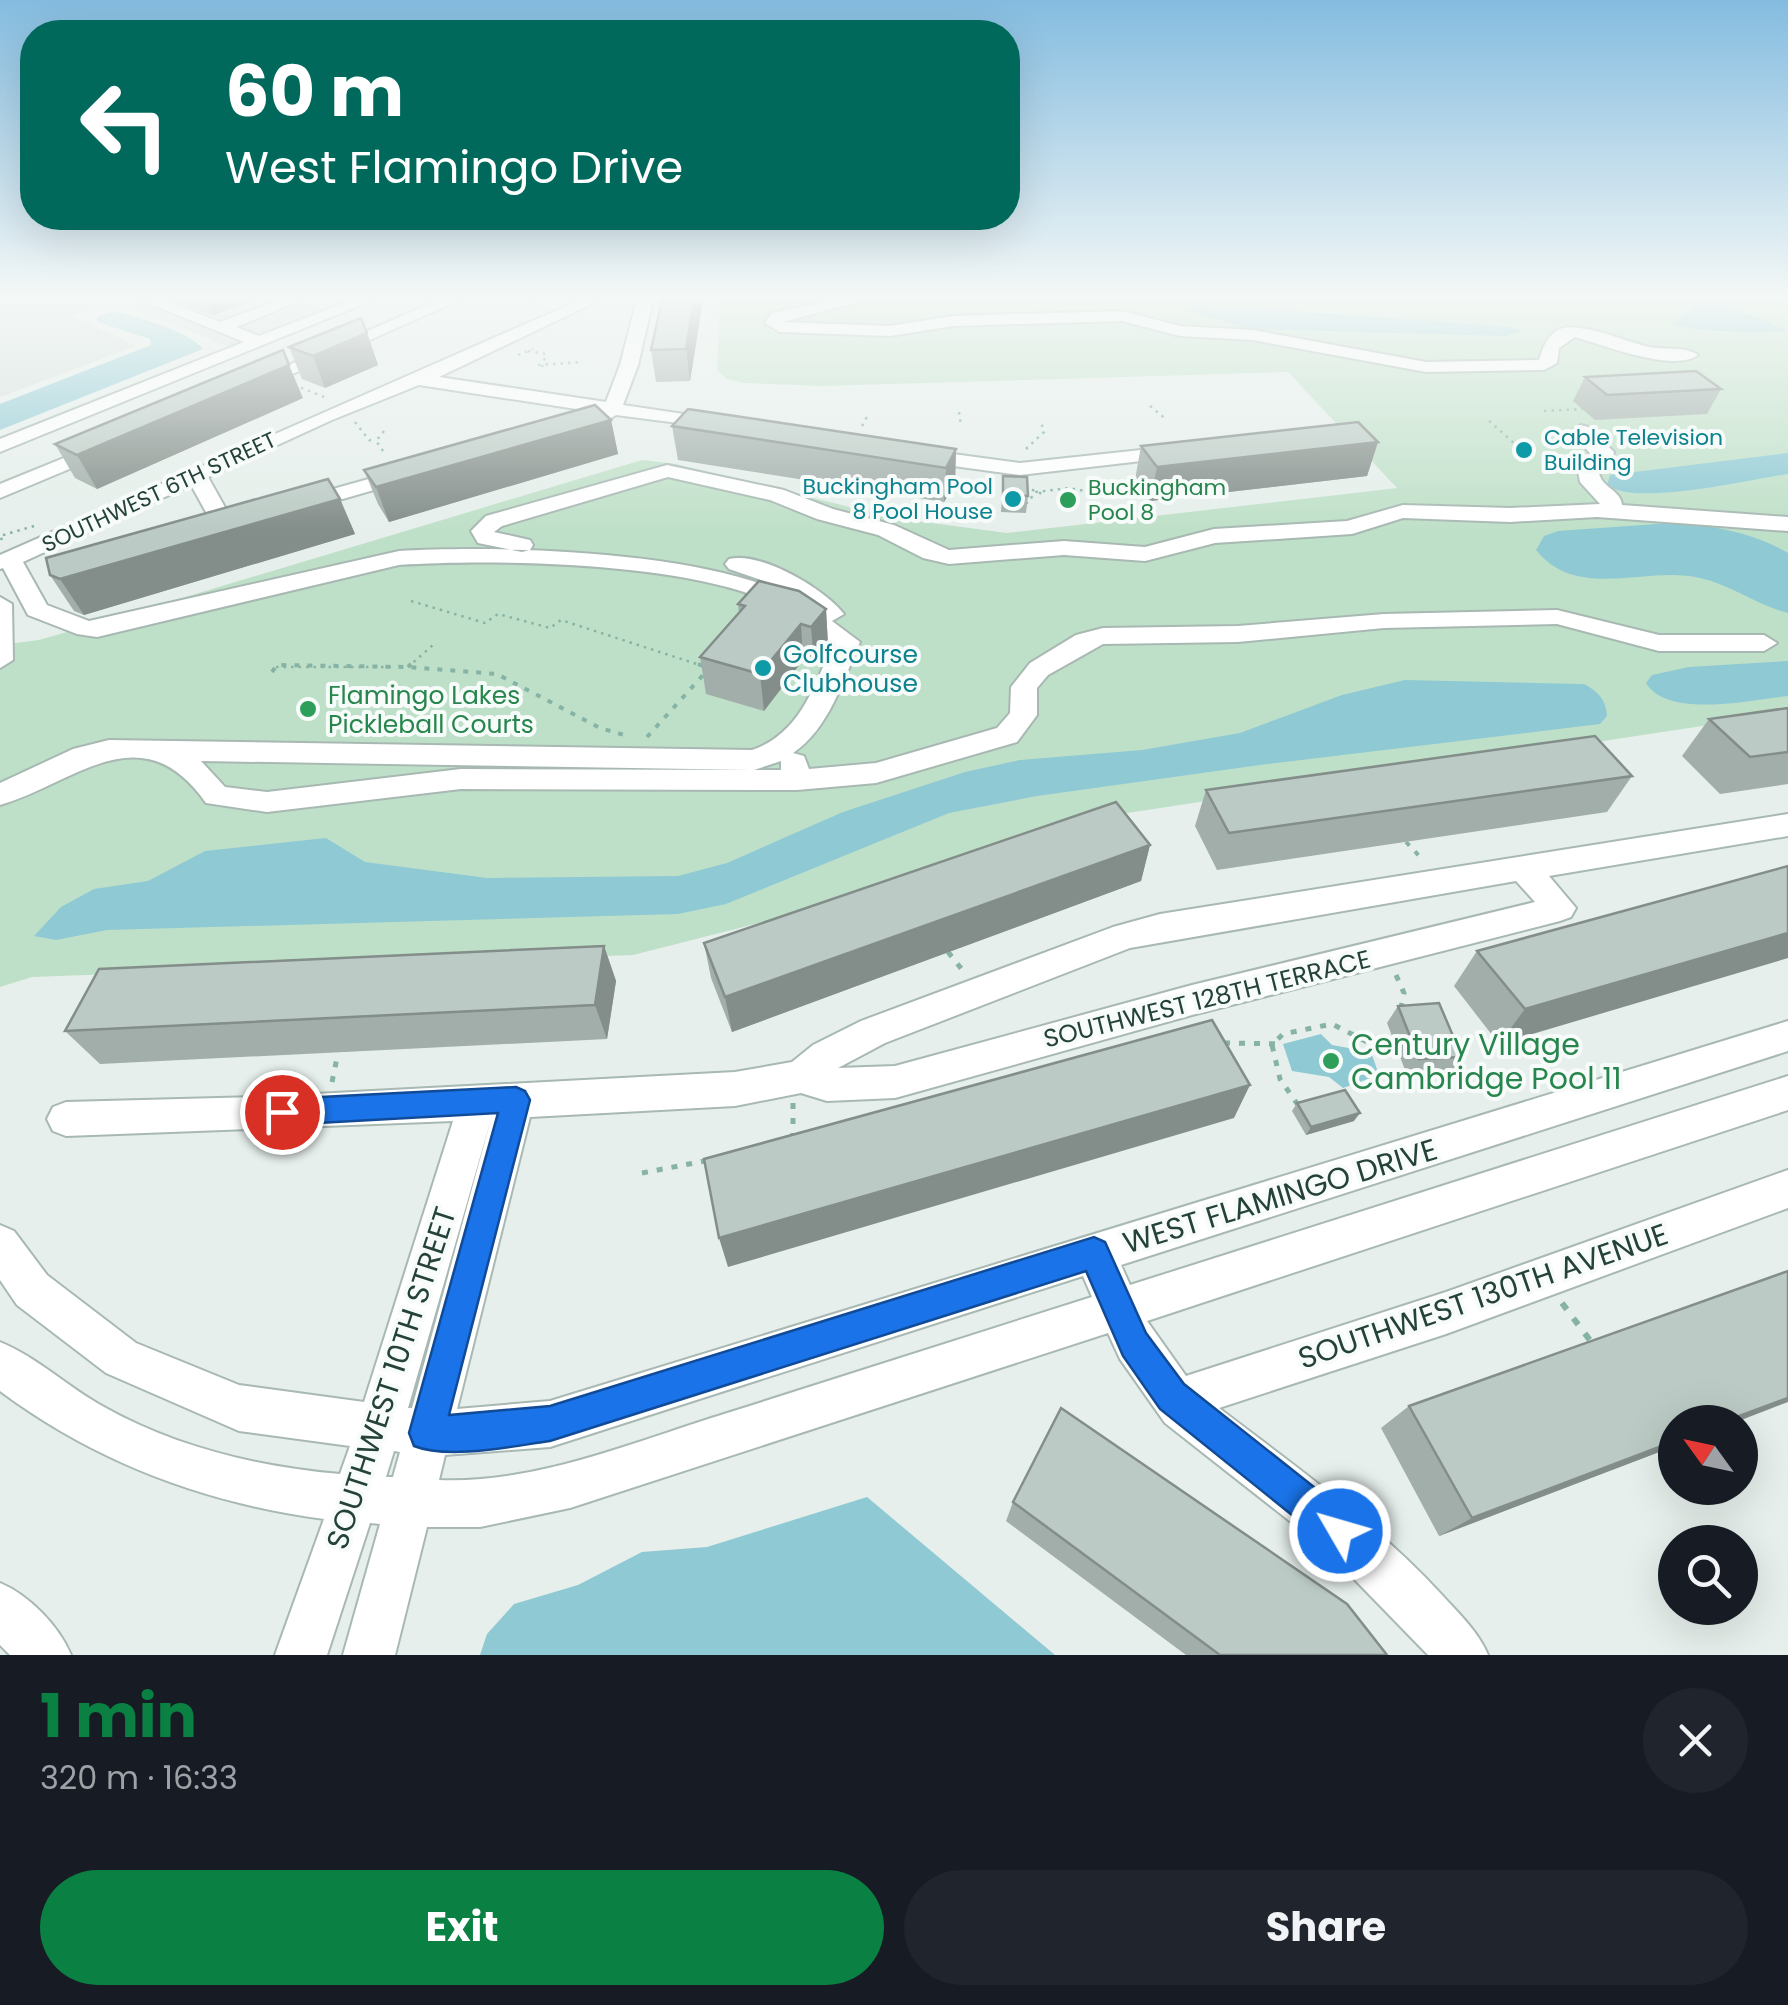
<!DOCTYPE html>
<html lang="en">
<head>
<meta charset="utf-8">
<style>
	:root { --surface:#171b24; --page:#20242c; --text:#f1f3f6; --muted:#9ea1a6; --accent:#0b8043 }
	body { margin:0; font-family:Poppins,sans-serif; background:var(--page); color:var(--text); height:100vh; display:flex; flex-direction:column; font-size:38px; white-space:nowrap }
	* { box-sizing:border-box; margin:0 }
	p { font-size:32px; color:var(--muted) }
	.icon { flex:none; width:55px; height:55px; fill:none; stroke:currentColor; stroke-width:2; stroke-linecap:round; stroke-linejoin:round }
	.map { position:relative; height:1655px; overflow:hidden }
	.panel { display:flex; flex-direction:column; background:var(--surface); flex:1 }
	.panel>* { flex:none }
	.banner { position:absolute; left:20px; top:20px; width:1000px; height:210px; border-radius:40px; box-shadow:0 10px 40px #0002; background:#00695c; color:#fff; overflow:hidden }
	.needle { width:65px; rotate:303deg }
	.fabs { position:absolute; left:1658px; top:1405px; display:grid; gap:20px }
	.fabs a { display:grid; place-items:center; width:100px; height:100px; border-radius:50%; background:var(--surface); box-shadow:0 10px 40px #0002; font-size:50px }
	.pin { position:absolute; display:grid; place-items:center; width:85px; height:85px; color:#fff; margin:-42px; border:5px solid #fff; border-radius:50%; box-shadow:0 2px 10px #0007 }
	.me { position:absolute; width:110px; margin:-55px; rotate:308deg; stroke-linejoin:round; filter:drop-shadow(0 0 8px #0008) }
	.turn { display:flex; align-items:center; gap:35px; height:210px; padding:0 40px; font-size:45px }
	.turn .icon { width:130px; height:130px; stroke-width:2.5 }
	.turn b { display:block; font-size:70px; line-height:85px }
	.round { display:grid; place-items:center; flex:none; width:105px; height:105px; border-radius:52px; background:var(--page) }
	.summary { display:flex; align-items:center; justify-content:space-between; height:170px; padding:0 40px }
	h1 { font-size:60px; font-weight:700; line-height:75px; color:var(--accent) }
	.cta { display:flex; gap:20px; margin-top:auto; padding:20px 40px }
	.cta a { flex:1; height:115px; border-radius:60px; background:var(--accent); color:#fff; font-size:40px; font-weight:700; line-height:115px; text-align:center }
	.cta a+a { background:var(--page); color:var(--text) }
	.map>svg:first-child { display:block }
</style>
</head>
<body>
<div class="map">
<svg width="1788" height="1655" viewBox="0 0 1788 1655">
	<rect width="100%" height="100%" fill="#e6efeb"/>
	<path fill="#d4dfda" d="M0 300H381L245 353 113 301 71 316 136 346 0 397Z"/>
	<path fill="#bfe0c8" d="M720 300H1788V713L1068 822 775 919 633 955 32 977 0 987V645L39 640 109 620 642 460 676 464 894 518 1007 533 1397 488 1288 372 823 386 745 383 727 379 717 370Z"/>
	<path fill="#8ec9d4" d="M1690 300H1724L1739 310 1788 331C1768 333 1685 333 1673 323L1691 309Z
		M1197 304 1510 327 1522 331 1506 336 1250 329 1187 310Z
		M112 311C132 314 192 333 203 349L0 430V404L151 345 150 339 98 322 97 317Z
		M1788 453V474C1750 479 1635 507 1607 485L1610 475Z
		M1670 523C1708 524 1755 533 1788 553V613C1757 605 1731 585 1700 578 1646 565 1578 602 1536 550L1544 536 1558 531Z
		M1788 661V696C1750 700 1668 719 1646 683L1652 675 1689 667Z
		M1405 680 1584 684C1599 692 1606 700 1607 716L1600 724 1267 764 1037 796 949 813 726 904 678 914 107 930 56 940 34 936 61 907 94 889 148 881 205 851 326 838 365 862 487 878 678 876 727 863 843 812 965 772 1020 760 1142 750 1240 733 1342 695Z
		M1321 1034 1332 1045 1371 1052 1379 1075 1343 1088 1329 1077 1292 1071 1283 1044Z
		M867 1497 1055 1655H480L487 1634 514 1604 578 1585 642 1552 707 1547Z"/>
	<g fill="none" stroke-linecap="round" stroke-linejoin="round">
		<defs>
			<path id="minor" d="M141 300H163L220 322 280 300H302L236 327 259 336 352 300H373L0 452V439L244 342Z
				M439 300H460L263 387H249L247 383Z
				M580 300H600L439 377 606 402 620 365 637 300H653L638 365 623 405 718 419 728 425 725 429 616 415 601 424 591 418 596 412 419 385 332 420 208 477 231 518 252 516 255 521C248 531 228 535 217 532L191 485 23 562 47 605 89 621 399 551C500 545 722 550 807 605L790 590 729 569 725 564 729 559C761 551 825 589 844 614L832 621 860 642C843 680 829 729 793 753L804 756 809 769 876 763 997 728 1010 713 1011 687 1030 663 1076 635 1103 628 1238 626 1384 614 1557 610 1659 635H1764L1777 643 1764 651H1659L1557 624 1384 628 1238 642 1103 644 1048 675 1037 688V715L1017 742 876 783 797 790 461 789 267 812 206 803C141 711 76 783 0 805V783L73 749 109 740 752 750C800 734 814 686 833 644 804 625 775 602 741 591 650 563 494 559 399 565L97 637 77 634 28 615 3 568 0 569V555ZM201 761 754 770 781 761V770L461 769 267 792 225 787Z
				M836 300H864L783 322 890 326 953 316 1122 311 1180 326 1253 330 1426 362 1539 360C1543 348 1546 336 1560 329 1577 321 1626 341 1645 346 1662 351 1684 345 1698 355 1674 373 1603 345 1575 337L1559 348 1557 363 1544 370 1426 372 1253 340 1180 336 1122 321 953 326 890 336 780 332 765 323 772 313Z
				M1581 425 1588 427 1614 452 1611 464 1599 473C1602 488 1621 490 1622 505L1788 517V531L1597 517 1510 522 1403 518 1352 534 1215 543 1145 561 1064 555 949 564 923 558 878 535 817 519 770 500 668 477 502 526 494 532 530 540 533 545 530 550 522 552 478 543 471 531 486 516 667 465 784 490 833 509 894 525 949 550 1064 541 1145 547 1214 529 1347 521 1403 505 1510 508 1600 504 1580 482 1578 471 1594 458 1571 431Z
				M103 442 113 448 110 452 0 498V484Z
				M1178 446 1185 448V456L1020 475 916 461 906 455 916 449 1020 463Z
				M408 468 418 474 415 478 298 512 287 506 290 501Z
				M0 597 12 604 13 660 0 668Z
				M1788 814V836L1549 876 1576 908 1571 917 1560 921 1192 1015 895 1098 827 1101 801 1093 735 1106 530 1117 457 1409 550 1401 1788 1021V1051L1121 1265 1130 1285 1788 1076V1110L1147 1321 1186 1376 1446 1292 1788 1170V1208L1446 1334 1219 1408C1296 1467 1376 1523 1442 1595 1459 1614 1478 1631 1488 1655H1428L1324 1548 1165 1423 1120 1359 1108 1333 570 1508 480 1527H427L395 1655H343L380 1524 370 1523 327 1655H275L324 1519C205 1503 97 1463 0 1391V1342C37 1357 69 1388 104 1407 175 1447 259 1467 340 1474L350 1446 239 1431 106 1373 17 1305 0 1280V1225L14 1231 47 1275 136 1343 239 1385 364 1402 453 1121 66 1136 53 1131 47 1119 53 1107 66 1102 258 1097 735 1072 792 1062 813 1045 861 1021 1113 927 1160 914ZM1516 881 1535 902 1192 985 895 1066 838 1068 885 1043 1130 948ZM491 1119 412 1408H408ZM1083 1276 1092 1297C968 1336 845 1376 721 1415 631 1443 534 1484 439 1480L445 1455 550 1447ZM394 1451 400 1452 393 1477H386Z
				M0 1583C29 1595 59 1626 71 1655H10L0 1645Z"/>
		</defs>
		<use href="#minor" stroke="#a8b8b2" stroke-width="4"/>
		<path stroke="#86b3a5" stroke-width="2.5" stroke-dasharray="2.5 5" stroke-linecap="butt" d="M527 300 539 303
			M528 351 546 354 542 367
			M518 355 533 349
			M538 365 583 362
			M294 385 327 398
			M1150 406 1167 420
			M1544 411 1583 409
			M959 412 961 425
			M1489 421 1514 443
			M355 422 369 440 376 441
			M862 426 869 413
			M384 431 376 441 386 455
			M1026 449 1044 432 1041 422
			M1025 487 1045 495
			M1091 498 1106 487 1105 479
			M1026 504 1036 492 1069 488 1095 493
			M2 540 0 536 34 526
			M411 601 485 623 498 614 550 628 561 620 703 666
			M276 667H392
			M408 667 433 645"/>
		<path stroke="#86b3a5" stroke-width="4" stroke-dasharray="5 8" stroke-linecap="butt" d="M698 664 703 666
			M408 667 411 664
			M272 672 277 665 408 667 497 674 600 728 624 735
			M647 737 704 674
			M1406 842 1423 860"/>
		<path stroke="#86b3a5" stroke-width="5" stroke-dasharray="6 9" stroke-linecap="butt" d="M948 952 964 972
			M1396 975 1404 993 1401 1008
			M1224 1043 1283 1044
			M1371 1052 1397 1049
			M332 1082 338 1053
			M793 1103V1139
			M1298 1105 1280 1079 1272 1045 1283 1034 1332 1024 1383 1050
			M642 1173 705 1161"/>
		<path stroke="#86b3a5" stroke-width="6" stroke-dasharray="8 11" stroke-linecap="butt" d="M1562 1303 1592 1343"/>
		<use href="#minor" fill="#fff" fill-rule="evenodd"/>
	</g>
	<path fill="#a1aea9" d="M170 300H255L213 315Z
		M662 300H703L690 381 656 382 651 350Z
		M367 333 378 365 325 388 302 379 289 347Z
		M1585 377 1721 389 1707 414 1595 420 1573 401Z
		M303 398 97 489 75 478 55 444Z
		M611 420 618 454 389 522 378 504 364 470Z
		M672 426 956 449 955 483 944 502 678 460Z
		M1378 442 1367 476 1150 501 1135 480 1141 446Z
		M1003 476 1028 496 1026 513 1001 512Z
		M340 499 355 534 84 615 74 611 50 575Z
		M738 604 826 609 828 645 814 663 803 660 764 711 706 694 700 657 739 614Z
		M1788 708V784L1720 794 1682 756 1709 719Z
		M1632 776 1607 812 1217 870 1195 826 1206 790Z
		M1150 845 1141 881 732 1032 711 978 704 943Z
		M1788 866 1499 1044 1454 986 1477 951Z
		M604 946 616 981 607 1039 100 1064 65 1031Z
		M1398 1006 1462 1057 1450 1074 1407 1075 1387 1023Z
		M1297 1103 1354 1121 1306 1135 1292 1111Z
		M1409 1406 1675 1422V1446L1439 1536 1381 1428Z
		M1013 1502 1387 1655H1186L1006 1521Z"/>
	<path fill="#838d89" d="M206 300H255L213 315Z
		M694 300H703L690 381 686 349Z
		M367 333 378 365 325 388 313 356Z
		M289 365 303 398 97 489 77 455Z
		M611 420 618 454 389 522 376 487Z
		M1378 442 1367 476 1150 501 1157 467Z
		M956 449 955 483 944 502 946 468Z
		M340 499 355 534 84 615 60 579Z
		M826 609 828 645 814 663 811 627Z
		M801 624 803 660 764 711 760 674Z
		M1150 845 1141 881 732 1032 725 997Z
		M1788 933V958L1499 1044 1525 1009Z
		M604 946 616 981 607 1039 595 1005Z
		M1250 1085 1234 1118 728 1267 719 1238Z
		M1360 1113 1354 1121 1306 1135 1311 1127Z
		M1788 1398V1402L1736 1422H1723Z
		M1675 1441V1446L1439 1536 1472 1518Z"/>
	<path fill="#bbcac4" stroke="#838d89" stroke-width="2.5" d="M662 300H694L686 349 651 350Z
		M361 318 367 333 313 356 289 347Z
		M283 350 289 365 77 455 55 444Z
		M1696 371 1721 389 1607 395 1585 377Z
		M595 405 611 420 376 487 364 470Z
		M688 409 956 449 946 468 672 426Z
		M1358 422 1378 442 1157 467 1141 446Z
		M1003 476 1027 477 1028 496 1003 495Z
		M328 479 340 499 60 579 50 575 46 558Z
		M759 581 799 591 826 609 811 627 801 624 760 674 700 657 745 606 738 604Z
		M1788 708V752L1750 757 1709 719Z
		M1595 736 1632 776 1229 833 1206 790Z
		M1116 802 1150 845 725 997 704 943Z
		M1788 866V933L1525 1009 1477 951Z
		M604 946 595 1005 65 1031 99 969Z
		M1439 1003 1462 1057 1419 1059 1398 1006Z
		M1212 1020 1250 1085 719 1238 704 1159Z
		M1345 1090 1360 1113 1311 1127 1297 1103Z
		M1788 1271V1398L1723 1422H1675V1441L1472 1518 1409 1406Z
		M1061 1408 1347 1604 1387 1655H1220L1013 1502Z"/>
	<linearGradient id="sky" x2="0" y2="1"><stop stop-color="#84bce0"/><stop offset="0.56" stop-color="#f4f8f6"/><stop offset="1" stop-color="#f4f8f6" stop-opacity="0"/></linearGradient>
	<rect width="1788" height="531" fill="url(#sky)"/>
	<path fill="#1a73e8" stroke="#114b97" stroke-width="2.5" d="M516 1087 525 1091 530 1100 449 1415 550 1406 1094 1237 1105 1242 1146 1333 1184 1384 1353 1518 1359 1531 1353 1544 1340 1549 1328 1544 1160 1409 1123 1356 1086 1271 550 1441C513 1446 449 1460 414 1446L409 1433 498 1113 282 1125 272 1121 268 1112 272 1103 282 1099Z"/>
	<g fill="#0f9aa8" stroke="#f7fbf9" stroke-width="4">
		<circle cx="1524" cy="450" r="10"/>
		<circle cx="1013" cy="499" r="10"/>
		<circle cx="763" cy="668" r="10"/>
	</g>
	<g fill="#2e9e5b" stroke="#f7fbf9" stroke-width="4">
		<circle cx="1068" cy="500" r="10"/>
		<circle cx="308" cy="709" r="10"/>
		<circle cx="1331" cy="1061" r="10"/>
	</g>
	<g text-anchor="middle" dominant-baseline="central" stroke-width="8" stroke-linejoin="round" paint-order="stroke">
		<g font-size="22" fill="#0d838f" stroke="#f7fbf9" text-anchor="start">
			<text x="1544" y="437">Cable Television<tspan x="1544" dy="25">Building</tspan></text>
			<text x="993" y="486" text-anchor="end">Buckingham Pool<tspan x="993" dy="25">8 Pool House</tspan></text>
		</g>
		<g font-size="22" fill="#27864d" stroke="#f7fbf9" text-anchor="start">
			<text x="1088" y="487">Buckingham<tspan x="1088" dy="25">Pool 8</tspan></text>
		</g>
		<g font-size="22" fill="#24423a" stroke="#f7fbf9">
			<text transform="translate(159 492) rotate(-25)">SOUTHWEST 6TH STREET</text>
		</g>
		<g font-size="25" fill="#0d838f" stroke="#f7fbf9" text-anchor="start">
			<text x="783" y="654">Golfcourse<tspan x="783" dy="29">Clubhouse</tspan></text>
		</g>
		<g font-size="25" fill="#27864d" stroke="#f7fbf9" text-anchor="start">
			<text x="328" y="695">Flamingo Lakes<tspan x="328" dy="29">Pickleball Courts</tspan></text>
		</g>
		<g font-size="25" fill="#24423a" stroke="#f7fbf9">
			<text transform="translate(1207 999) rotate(-14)">SOUTHWEST 128TH TERRACE</text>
		</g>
		<g font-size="30" fill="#27864d" stroke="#f7fbf9" text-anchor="start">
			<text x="1351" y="1044">Century Village<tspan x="1351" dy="34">Cambridge Pool 11</tspan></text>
		</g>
		<g font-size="30" fill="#24423a" stroke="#f7fbf9">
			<text transform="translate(1280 1196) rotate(-17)">WEST FLAMINGO DRIVE</text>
			<text transform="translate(1483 1296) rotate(-19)">SOUTHWEST 130TH AVENUE</text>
			<text transform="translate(391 1378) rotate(-72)">SOUTHWEST 10TH STREET</text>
		</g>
	</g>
</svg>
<div class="fabs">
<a><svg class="needle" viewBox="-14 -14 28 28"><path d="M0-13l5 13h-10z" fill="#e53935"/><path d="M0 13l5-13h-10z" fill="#9ea1a6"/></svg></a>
<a><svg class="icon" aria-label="search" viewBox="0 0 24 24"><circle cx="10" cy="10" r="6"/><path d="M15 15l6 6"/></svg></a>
</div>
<div class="pin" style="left:282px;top:1112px;background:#d93025"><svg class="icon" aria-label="arrive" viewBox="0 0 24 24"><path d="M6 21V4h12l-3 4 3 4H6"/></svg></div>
<svg class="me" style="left:1340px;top:1531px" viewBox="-20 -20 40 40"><circle r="17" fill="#1a73e8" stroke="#fff" stroke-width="3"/><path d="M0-11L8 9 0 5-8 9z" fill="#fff"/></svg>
<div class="banner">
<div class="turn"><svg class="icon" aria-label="left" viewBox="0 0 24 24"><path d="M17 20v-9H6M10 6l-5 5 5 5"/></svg><div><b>60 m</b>West Flamingo Drive</div></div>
</div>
</div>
<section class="panel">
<div class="summary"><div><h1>1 min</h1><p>320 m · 16:33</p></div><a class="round"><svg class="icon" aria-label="close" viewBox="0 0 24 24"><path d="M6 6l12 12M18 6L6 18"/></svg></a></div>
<div class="cta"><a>Exit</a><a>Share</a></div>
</section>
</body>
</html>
